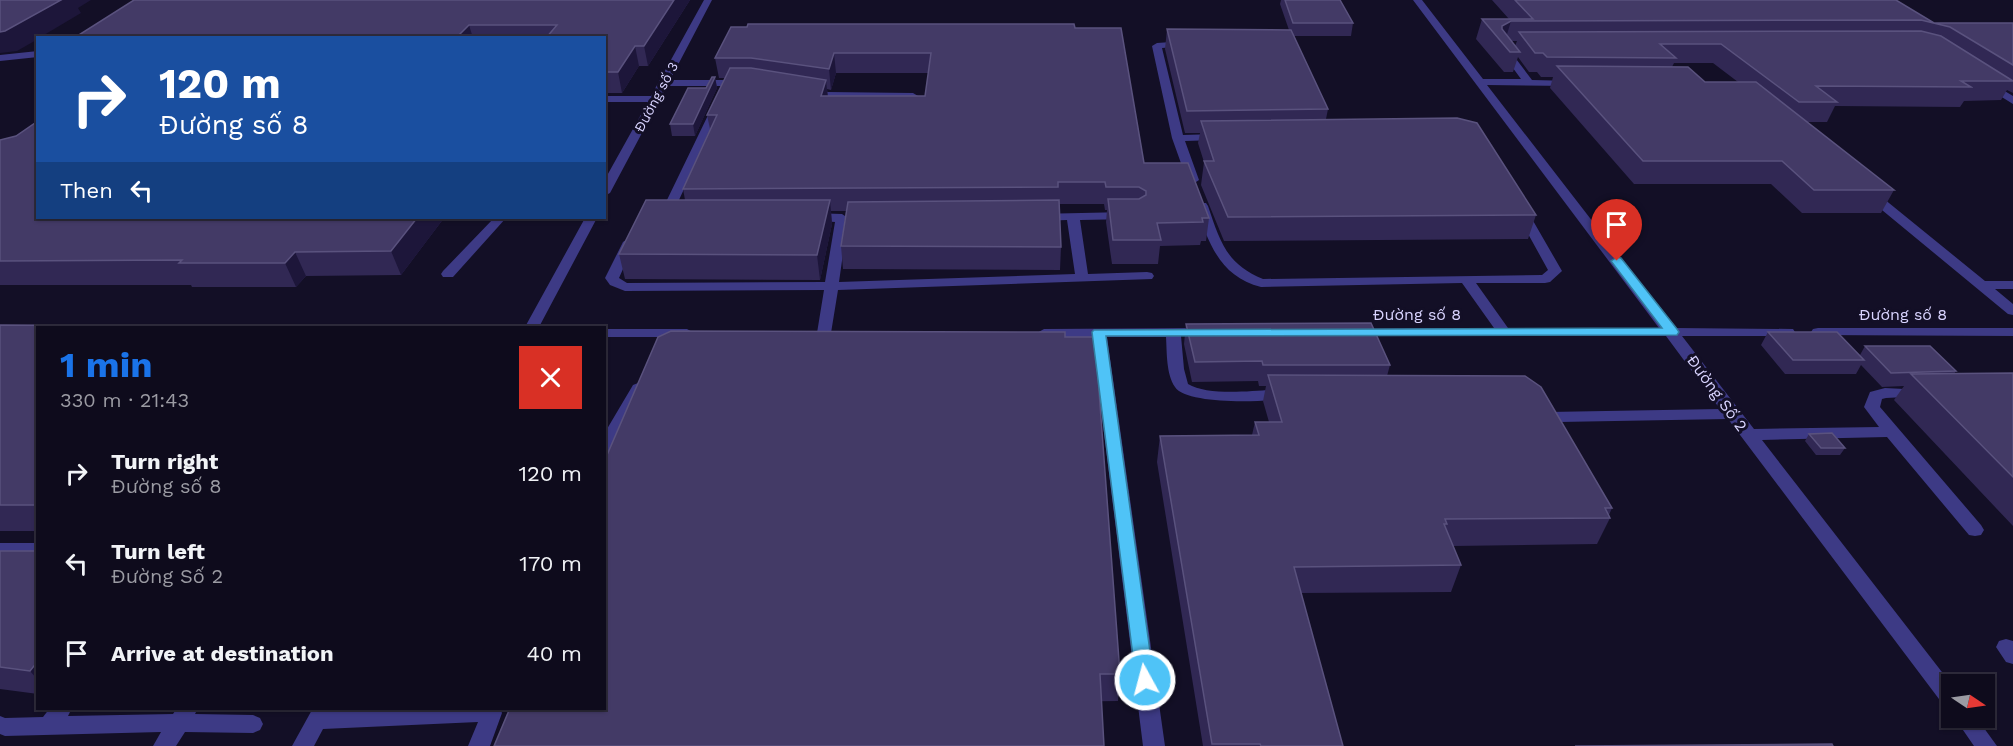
<!DOCTYPE html>
<html lang="en">
<head>
<meta charset="utf-8">
<style>
	:root { --surface:#0e0b1c; --page:#171425; --text:#f1f3f6; --muted:#9b9ba3; --line:#2e2b3b; --accent:#1a73e8 }
	body { margin:0; font-family:"Work Sans",sans-serif; background:var(--page); color:var(--text); height:100vh; display:flex; flex-direction:column; font-size:22px; white-space:nowrap }
	* { box-sizing:border-box; margin:0 }
	p { font-size:20px; color:var(--muted) }
	.icon { flex:none; width:33px; height:33px; fill:none; stroke:currentColor; stroke-width:2; stroke-linecap:round; stroke-linejoin:round }
	.map { position:relative; flex:1; overflow:hidden }
	.panel { position:absolute; left:36px; top:326px; width:570px; height:384px; display:flex; flex-direction:column; background:var(--surface); border-radius:0px; box-shadow:0 2px 4px #0004,0 0 0 2px var(--line) }
	.panel>* { flex:none }
	.hud { position:absolute; left:36px; top:36px; width:570px; height:183px; border-radius:0px; box-shadow:0 2px 4px #0004,0 0 0 2px var(--line); background:#1a4fa0; color:#fff; overflow:hidden }
	.needle { width:39px; rotate:103deg }
	.buttons { position:absolute; left:1941px; top:674px; display:grid; gap:12px }
	.buttons a { display:grid; place-items:center; width:54px; height:54px; border-radius:0px; background:var(--surface); box-shadow:0 2px 4px #0004,0 0 0 2px var(--line); font-size:30px }
	.pin { position:absolute; display:grid; place-items:center; width:51px; height:51px; color:#fff; margin:-62px -26px; border-radius:50% 50% 50% 0; rotate:-45deg; box-shadow:0 0 6px #0007 }
	.pin .icon { rotate:45deg }
	.me { position:absolute; width:66px; margin:-33px; rotate:353deg; stroke-linejoin:round; filter:drop-shadow(0 0 4px #0008) }
	.turn { display:flex; align-items:center; gap:21px; height:126px; padding:0 24px; font-size:27px }
	.turn .icon { width:78px; height:78px; stroke-width:2.5 }
	.turn b { display:block; font-size:42px; line-height:51px }
	.then { display:flex; align-items:center; height:57px; padding:0 24px; background:#0003; gap:12px; font-size:22px }
	.round { display:grid; place-items:center; flex:none; width:63px; height:63px; border-radius:0px; background:var(--page) }
	.headline { display:flex; align-items:center; justify-content:space-between; height:102px; padding:0 24px }
	h1 { font-size:36px; font-weight:700; line-height:45px; color:var(--accent) }
	ul { padding:0; list-style:none }
	li { display:flex; align-items:center; gap:18px; height:90px; padding:0 24px }
	li div { flex:1 }
	li b { display:block; font-size:22px }
	li em { font-style:normal }
	.map>svg:first-child { display:block }
</style>
</head>
<body>
<div class="map">
<svg width="2013" height="746" viewBox="0 0 2013 746">
	<rect width="100%" height="100%" fill="#130f26"/>
	<g fill="none" stroke-linecap="round" stroke-linejoin="round">
		<path fill="#3d3a85" fill-rule="evenodd" d="M704 0H712L670 80H741L746 83 741 86H667L610 193 604 196V181L648 102H604V96H651Z
			M1413 0H1422L1483 79H1521L1499 49 1504 46 1507 47 1532 80 1574 81V85L1570 86 1487 85 1675 328 1793 329 1795 332 1793 335 1788 336H1682L1754 429 1879 427 1864 407 1870 392 1885 388 1924 390 1927 393 1924 396 1886 398 1882 399 1880 407 1981 525 1984 530 1981 535 1975 536 1969 535 1887 437 1762 440 1952 685V710L1945 707 1728 419 1559 422 1558 428H1546L1540 417 1548 412 1720 409 1666 336H1356L1349 332 1351 329 1494 328 1462 283 1261 287C1220 277 1208 242 1196 206L1198 203H1206L1208 206C1220 241 1226 264 1263 279L1542 275 1548 270 1516 212 1522 208 1528 212 1562 271 1550 282 1545 283H1476L1508 328H1659Z
			M1185 41 1188 42V46L1162 48 1183 135 1217 134 1223 137 1217 140 1185 141 1199 180 1193 184 1187 180 1172 138 1152 46 1157 43Z
			M38 51V57L0 61V55Z
			M1988 81 2013 96V104L1984 86 1983 84Z
			M809 88 827 92 913 93 918 96 913 99 827 98 805 93V89Z
			M717 104 722 107 678 202 672 206 668 205 666 202 712 107Z
			M1869 189 1873 190 1985 281H2013V289H1995L2013 304V315L2008 314 1865 196 1863 193Z
			M1127 212 1131 213 1133 216 1131 219 1080 220 1088 274 1147 272 1152 273 1154 276 1152 279 838 290 831 333 824 337 817 333 824 290 625 291 610 285 605 278 623 242 629 238 635 242 619 278 627 283 825 282 835 222 807 220 805 217 807 214 811 213 842 214 848 218 839 282 1075 274 1067 220 1040 221 1036 220 1034 217 1036 214Z
			M494 218H506L453 277H443L441 274 443 271Z
			M585 218H597L539 327H525Z
			M1206 328 1213 332 1211 335 1181 336 1184 369 1188 384C1209 397 1259 390 1284 389L1289 391 1292 394 1289 397C1270 403 1186 405 1175 387 1166 374 1167 352 1166 337H1107L1165 746H1143L1092 337H1044L1037 333 1044 329Z
			M1818 328H2013V336L1813 335 1811 332 1813 329Z
			M604 329H687L694 333 687 337H604Z
			M638 383 646 388 610 453 604 454V434L633 385Z
			M0 543H38V557H0Z
			M2006 639 2013 641V664L2006 662 1996 647 1999 641Z
			M50 708H72L68 716 173 714 177 708H198L195 714 253 715 260 718 263 724 260 730 253 733 185 732 176 746H153L161 732 5 736 0 734V716L5 718 43 717Z
			M313 708H334L333 710 500 708 502 713 490 746H468L478 722 323 729 314 746H292Z
			M1954 717H1976L1997 746H1974Z"/>
	</g>
	<path fill="#312854" fill-rule="evenodd" d="M134 0H690L648 66H639L622 93H604V38H74Z
		M1281 0H1340L1353 23 1351 36H1294L1328 109 1326 119 1536 215 1528 239 1224 241 1201 185 1204 162 1198 143 1200 133H1185L1165 49 1167 29 1289 30 1280 4Z
		M1492 0H1896L1934 23H2013V93L2007 90 2001 100 1964 101 1960 107 1835 106 1827 122H1807L1894 190 1881 213H1802L1771 184H1634L1550 88 1553 77H1541L1537 72H1529L1518 57 1513 72H1504L1476 39 1482 19H1509ZM1511 41H1517L1515 46ZM1674 63H1713L1738 82H1705L1672 67Z
		M1075 28 1144 163 1209 218 1206 241H1201L1200 245 1160 246 1158 264H1112L1106 222 1107 210H1105L1104 204H1059L1061 247 1060 270 843 269 841 246 846 211H831L832 224 820 280 625 279 619 254 685 200 683 189 710 129 707 115 725 78H719L715 58ZM836 73H929L925 96H828L827 89 831 90Z
		M715 77 717 88 695 136H672L670 124 706 88Z
		M0 140 38 218H457H444L401 275 306 276 296 287H192L191 285H0Z
		M515 218H558L557 219H521Z
		M1186 324 1390 365 1387 376 1612 508 1609 515 1610 518 1597 544 1453 546 1461 565 1451 592 1301 593 1343 746H1203L1157 462 1160 436 1252 435 1255 422H1269L1263 401 1266 386H1259L1258 381 1192 382 1184 344Z
		M0 325 185 326 186 327H38V531H0Z
		M1768 332 1860 355 1865 346 1956 371 1954 374 2013 373V526L1894 400 1904 386 1882 387 1861 365 1856 374H1785L1761 345Z
		M1809 434 1845 448 1840 455H1816L1805 441Z
		M604 462 1120 674 1118 701 604 708Z
		M0 551H38V694L0 689Z"/>
	<path fill="#1d163a" d="M61 0H91L78 8 81 13 39 38H38V39L17 51 0 53V32Z
		M674 0H690L648 66 644 46Z
		M1511 21 1505 41 1502 43V26Z
		M469 25 473 38H456Z
		M635 46 639 66 622 93 618 72Z
		M834 53 836 73 831 90 829 69Z
		M715 77 717 88 695 136 693 124Z
		M826 80 828 100 821 96Z
		M830 200 832 224 820 280 817 255Z
		M417 218H444L401 275 391 251Z
		M295 252 306 276 296 287 285 263Z
		M38 661V680L30 671Z"/>
	<path fill="#433a66" stroke="#5a527e" stroke-width="1.5" d="M0 0H61L5 31 0 32Z
		M134 0H674L644 46H635L618 72H604V38H546L557 25H469L456 38H74Z
		M1285 0H1340L1353 23H1293Z
		M1515 0H1896L1934 23H2013V65L1950 27 1921 20 1511 21 1502 26V29L1520 52H1510L1482 19H1533Z
		M748 24H1074L1075 28H1121L1144 163H1188L1209 218H1202L1203 222 1157 223 1161 240H1113L1108 199H1139L1146 195V191L1139 187H1106L1105 182H1058V187L683 189 717 115H707L730 68H751L826 80 821 96H925L931 53H834L829 69 751 58H715L731 27H747Z
		M1167 29 1291 30 1328 109 1187 111Z
		M1921 31 1941 36 2013 81H1961L1971 87 1816 86 1837 102H1799L1721 44H1660L1676 58 1547 57 1543 53H1535L1519 32Z
		M1557 66 1688 67 1705 82H1756L1894 190H1814L1782 161H1643Z
		M712 77H715L693 124H670L688 88H706Z
		M1457 118 1477 123 1536 215 1228 217 1204 161H1214L1201 121Z
		M38 121V218H417L391 251 295 252 285 263H179L182 260 0 261V140L16 136Z
		M646 200H830L817 255 619 254Z
		M1059 200 1061 247 841 246 848 202Z
		M1371 323 1390 365H1263L1262 361 1195 362 1186 324Z
		M0 325 185 326 184 327H38V505H0Z
		M671 331 1065 332V337H1095L1120 674H1100L1104 746H494L510 708H604V462L658 337Z
		M1768 332H1837L1864 360H1793Z
		M1865 346H1930L1956 371 1891 373Z
		M2013 373V477L1911 374Z
		M1268 375 1525 376 1541 387 1612 508H1605L1610 518 1445 519 1447 524H1444L1461 565 1294 567 1343 746H1261L1260 744H1212L1160 436 1259 435 1255 422H1282Z
		M1832 433 1845 448H1821L1809 434Z
		M0 551H38V661L30 671 0 667Z
		M1832 744 1833 746H1575Z"/>
	<path fill="#4fc3f7" stroke="#337fa1" stroke-width="1.5" d="M1617 257 1621 258 1677 329 1679 332 1677 335 1106 336 1154 680 1151 686 1145 688 1138 686 1136 680 1092 332 1094 330 1662 328 1611 261Z"/>
	<g text-anchor="middle" dominant-baseline="central" stroke-width="6" stroke-linejoin="round" paint-order="stroke">
		<g font-size="14" fill="#d9d4ff" stroke="#130f26">
			<text transform="translate(656 97) rotate(-62)">Đường số 3</text>
		</g>
		<g font-size="16" fill="#d9d4ff" stroke="#130f26">
			<text x="1417" y="314">Đường số 8</text>
			<text x="1903" y="314">Đường số 8</text>
			<text transform="translate(1717 393) rotate(54)">Đường Số 2</text>
		</g>
	</g>
</svg>
<div class="buttons">
<a><svg class="needle" viewBox="-14 -14 28 28"><path d="M0-13l5 13h-10z" fill="#e53935"/><path d="M0 13l5-13h-10z" fill="#9b9ba3"/></svg></a>
</div>
<div class="pin" style="left:1617px;top:261px;background:#d93025"><svg class="icon" aria-label="arrive" viewBox="0 0 24 24"><path d="M6 21V4h12l-3 4 3 4H6"/></svg></div>
<svg class="me" style="left:1145px;top:680px" viewBox="-20 -20 40 40"><circle r="17" fill="#4fc3f7" stroke="#fff" stroke-width="3"/><path d="M0-11L8 9 0 5-8 9z" fill="#fff"/></svg>
<div class="hud">
<div class="turn"><svg class="icon" aria-label="right" viewBox="0 0 24 24"><path d="M7 20v-9h11M14 6l5 5-5 5"/></svg><div><b>120 m</b>Đường số 8</div></div>
<div class="then">Then<svg class="icon" aria-label="left" viewBox="0 0 24 24"><path d="M17 20v-9H6M10 6l-5 5 5 5"/></svg></div>
</div>
<section class="panel">
<div class="headline"><div><h1>1 min</h1><p>330 m · 21:43</p></div><a class="round" style="background:#d93025;color:#fff"><svg class="icon" aria-label="close" viewBox="0 0 24 24"><path d="M6 6l12 12M18 6L6 18"/></svg></a></div>
<ul>
<li><svg class="icon" aria-label="right" viewBox="0 0 24 24"><path d="M7 20v-9h11M14 6l5 5-5 5"/></svg><div><b>Turn right</b><p>Đường số 8</p></div><em>120 m</em></li>
<li><svg class="icon" aria-label="left" viewBox="0 0 24 24"><path d="M17 20v-9H6M10 6l-5 5 5 5"/></svg><div><b>Turn left</b><p>Đường Số 2</p></div><em>170 m</em></li>
<li><svg class="icon" aria-label="arrive" viewBox="0 0 24 24"><path d="M6 21V4h12l-3 4 3 4H6"/></svg><div><b>Arrive at destination</b></div><em>40 m</em></li>
</ul>
</section>
</div>
</body>
</html>
